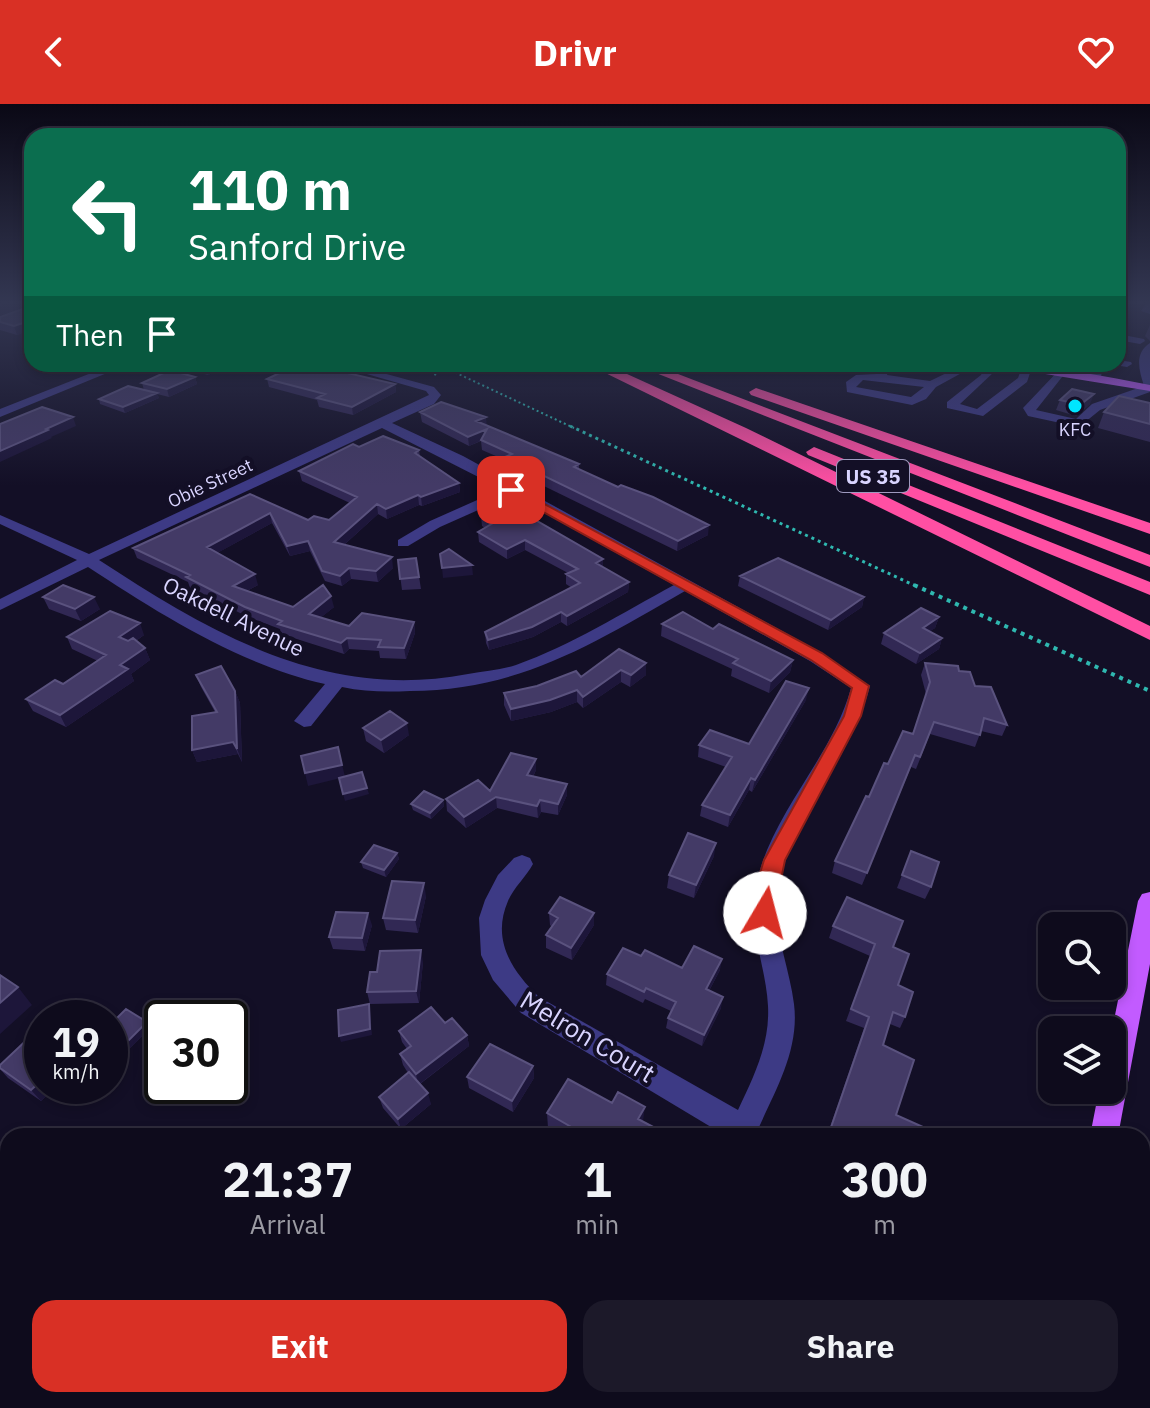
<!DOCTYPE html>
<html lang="en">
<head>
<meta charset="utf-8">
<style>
	:root { --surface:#0e0b1c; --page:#1c1929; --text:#f1f3f6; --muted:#9b9ba3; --line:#2e2b3b; --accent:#d93025 }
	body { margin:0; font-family:"IBM Plex Sans",sans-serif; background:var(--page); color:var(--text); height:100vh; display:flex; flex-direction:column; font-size:30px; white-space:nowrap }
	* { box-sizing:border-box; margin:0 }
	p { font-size:26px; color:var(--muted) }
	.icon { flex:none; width:44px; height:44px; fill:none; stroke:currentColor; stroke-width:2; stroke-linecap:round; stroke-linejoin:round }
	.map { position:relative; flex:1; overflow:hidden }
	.details { position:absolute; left:0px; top:1024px; width:1150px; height:280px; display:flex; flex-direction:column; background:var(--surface); border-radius:24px 24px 0 0; box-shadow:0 4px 12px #0003,0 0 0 2px var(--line) }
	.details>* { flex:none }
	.hud { position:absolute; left:24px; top:24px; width:1102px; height:244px; border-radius:24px; box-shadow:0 4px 12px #0003,0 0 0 2px var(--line); background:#0b6e4f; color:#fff; overflow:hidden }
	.controls { position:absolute; left:1038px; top:808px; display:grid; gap:16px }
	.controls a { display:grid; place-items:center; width:88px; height:88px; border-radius:16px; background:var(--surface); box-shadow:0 4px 12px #0003,0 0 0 2px var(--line); font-size:40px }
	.speed { position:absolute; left:24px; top:896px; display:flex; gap:16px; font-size:40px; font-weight:700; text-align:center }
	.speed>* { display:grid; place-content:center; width:104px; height:104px; border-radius:50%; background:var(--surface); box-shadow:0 4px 12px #0003,0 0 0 2px var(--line); line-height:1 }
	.speed small { font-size:20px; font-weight:400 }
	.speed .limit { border:4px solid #111; border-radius:12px; background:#fff; color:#111 }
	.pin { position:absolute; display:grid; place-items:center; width:68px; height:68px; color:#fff; margin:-34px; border-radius:16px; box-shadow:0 4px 12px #0006 }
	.me { position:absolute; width:88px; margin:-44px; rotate:8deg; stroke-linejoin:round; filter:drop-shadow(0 0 6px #0008) }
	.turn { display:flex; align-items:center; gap:28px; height:168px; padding:0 32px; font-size:36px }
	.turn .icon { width:104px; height:104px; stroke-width:2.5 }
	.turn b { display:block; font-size:56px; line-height:68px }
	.then { display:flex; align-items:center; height:76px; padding:0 32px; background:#0003; gap:16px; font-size:30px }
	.eta { display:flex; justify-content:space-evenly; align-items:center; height:136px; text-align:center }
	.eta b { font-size:48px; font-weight:700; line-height:56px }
	.cta { display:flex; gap:16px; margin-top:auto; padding:16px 32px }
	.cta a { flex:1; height:92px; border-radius:24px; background:var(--accent); color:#fff; font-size:32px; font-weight:700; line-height:92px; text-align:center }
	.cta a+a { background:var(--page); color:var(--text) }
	header { display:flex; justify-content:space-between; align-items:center; height:104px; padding:0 32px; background:var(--accent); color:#fff; font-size:36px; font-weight:700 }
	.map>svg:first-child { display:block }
</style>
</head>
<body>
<header><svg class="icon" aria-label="back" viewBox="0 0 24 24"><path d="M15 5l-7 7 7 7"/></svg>Drivr<svg class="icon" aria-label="heart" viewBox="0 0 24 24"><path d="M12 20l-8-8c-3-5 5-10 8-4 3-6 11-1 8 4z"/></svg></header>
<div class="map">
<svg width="1150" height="1304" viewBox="0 0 1150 1304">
	<rect width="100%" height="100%" fill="#130f26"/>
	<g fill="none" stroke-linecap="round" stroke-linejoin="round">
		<path stroke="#2fb8b0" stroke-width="2" stroke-dasharray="2 3" stroke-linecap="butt" d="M417 260 436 271
			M437 260 574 324"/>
		<path stroke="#2fb8b0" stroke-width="3" stroke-dasharray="3 4" stroke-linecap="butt" d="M570 322 918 483"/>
		<path stroke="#2fb8b0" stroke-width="4" stroke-dasharray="4 5" stroke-linecap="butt" d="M914 481 1150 587"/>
		<path fill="#3d3a85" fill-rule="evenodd" d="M1146 200H1150V210L1141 207Z
			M1118 230 1144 235 1145 237 1140 240 1118 236Z
			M1150 239V288L1100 306 1079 323 1028 312 1023 304 1060 265 1066 268 1036 306 1076 315 1092 300 1144 282C1139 266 1134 249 1150 239Z
			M1118 256 1131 258 1132 260 1127 263 1114 261 1118 260Z
			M114 260H129L0 313V305Z
			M332 260H350L434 283 441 291 434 300 392 319 463 352 822 549 870 582C852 653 795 708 779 780 770 821 789 860 794 900 800 948 773 990 755 1032H726L521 909 493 876 481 851 479 814 485 796 498 771 514 754 522 751 530 754 533 760C526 773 514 783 508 797 491 836 512 867 539 893L738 1006C754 972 770 940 768 902 766 861 747 823 756 781 771 709 832 654 851 584L810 557 685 487C592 540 521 586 410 587 387 588 365 588 342 583L311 622 304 623 294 617 325 580C242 562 158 509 88 463L0 506V495L77 456 0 420V411L89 450 429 291 426 287ZM382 324 502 385 430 417 398 436V442H408L440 423 512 391 674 481C622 509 572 541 516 561 501 566 484 567 468 570 326 597 214 531 99 456Z
			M817 260H848C842 265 823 265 817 260Z
			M879 260H889L887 271 930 277 965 260H978L936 283 926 295 912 301 847 288 846 278 856 271 876 270ZM863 276 924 283 911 293 856 283Z
			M981 260H991L995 267 960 300 977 305 1018 274 1023 260H1033L1027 278 983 312 947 304V298L981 271 983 267Z
			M1094 260H1104L1100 276 1090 274Z
			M0 1128 8 1132V1167L0 1163Z
			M149 1296H189L193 1304H152Z
			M593 1296H628L625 1304H589Z"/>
		<path fill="#c25bff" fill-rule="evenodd" d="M983 260C1040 260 1094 270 1150 281V287Z
			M1150 788V860L1118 1032H1090L1099 986H1112V926L1138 797 1142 790Z
			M1150 1283V1304H1132L1134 1296H1142V1286Z
			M1043 1296H1077V1304H1041Z"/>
		<path fill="#ff4fa3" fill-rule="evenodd" d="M587 260H605L746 324 1150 522V536Z
			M633 260H652L1150 451V463Z
			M756 284 1150 419V430L751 291 749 288Z
			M814 343 1150 478V491L808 351 806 348Z"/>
	</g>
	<path fill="#312854" d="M0 200H32V225L17 231 0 226V213L31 202V200L0 211Z
		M1150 221V237L1145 232Z
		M176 260H233L208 271 176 263Z
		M195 273 197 280 169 293 157 290 159 294 125 309 100 300 99 295 144 286 142 279Z
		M267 275 395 280 396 288 353 311 319 303 317 296 269 283Z
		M1060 296 1090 300 1076 312 1056 306Z
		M1150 299V338L1098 324 1104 308Z
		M420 308 487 321 579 360V365L708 431 677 447 505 363V356L482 346 481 337 469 342 422 318Z
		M359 343 419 346 420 352 459 379 460 388 422 402 419 401 387 415 378 410 344 441 393 464 378 478 351 475 342 482 325 477 310 447 290 452 272 419 217 449 258 481 247 487 293 503H334L320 514 349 522 414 518 415 529 406 555 380 554 379 547 349 545 344 550 281 530 280 525 248 513 190 484 188 478 137 454 133 444 250 390 308 416H329L350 399 302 377 299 367Z
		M481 412 603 464 629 478 628 488 567 522 561 518 533 533 489 546 486 539 485 528 572 484 566 480V470L568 469 525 446 507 455 479 438 478 428 485 424 482 422Z
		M416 454 421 485 402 486 398 456Z
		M740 472 864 493 862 503 828 526 738 482Z
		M43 493 100 505 81 517 49 505Z
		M939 513 935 524 930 527 942 534 939 545 916 560 881 540 884 529Z
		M662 520 713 525 793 556 790 568 769 589 731 572 732 565 661 532Z
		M144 531 136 537 145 544 150 556 131 570 134 577 66 623 33 607 26 595 63 580 98 557 72 545 67 533Z
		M646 559V571L630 583 621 578 583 604 577 598 551 608 511 617 504 601V589Z
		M925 559 959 567 975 582 1007 621 1002 632 981 627 975 643 930 630 916 665 911 663 862 781 832 769 835 757 869 693 888 660 913 630 926 590 921 571Z
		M196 571 235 587 240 599 242 658 238 650 197 658 192 646 215 608 201 583Z
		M806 596 752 688 749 686 728 723 700 712 702 701 726 663 698 653 699 641 749 640Z
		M363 624 409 631 384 649 366 637Z
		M536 655V666L533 673 567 691 558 711 541 708 538 714 497 704 466 724 447 707 446 695 490 687Z
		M443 696 444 702 431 715 413 706 411 700Z
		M911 747 931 783 925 795 897 784Z
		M397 749 399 755 386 773 363 764 361 758Z
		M714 752 694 794 667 784 669 771Z
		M426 792 418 829 386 826 383 814Z
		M549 809 594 821 572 856 546 844V831L552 823 550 821Z
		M372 821 365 847 333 845 329 833Z
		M833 822 893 843 898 881 905 913 900 924 890 920 883 941 896 1011 943 1032H827L864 924 846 917 870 852 829 834Z
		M423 858 419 899 370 900 367 888 377 868Z
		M682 864 720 866 709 887 721 904 702 942 666 924 668 914 671 907 645 895 643 899 606 881 607 870Z
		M445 919 467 931 469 942 420 980 431 1000 401 1025 383 1004 379 993 408 969 403 961 400 950 407 945 402 938 399 927Z
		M110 921 150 924 126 948 110 938Z
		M0 961 42 982H82L69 995 54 985 41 997 8 974 0 965Z
		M533 962 534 974 513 1008 469 984 467 973Z
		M547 1009 643 1017 658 1032H562L548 1024Z
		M362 1296H381L377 1304H373Z
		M714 1296H812L824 1303 826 1296H859L871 1304H712Z"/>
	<path fill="#1d163a" d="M5 200H31L0 211V201Z
		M32 216V225L17 231 14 222Z
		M217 260H233L208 271 206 265Z
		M195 273 197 280 169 293 167 285Z
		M395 280 396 288 353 311 352 303Z
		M157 289 159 294 125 309 123 303Z
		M1094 290 1090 300 1076 312 1080 301Z
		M73 313 76 322 51 333 52 334 0 358V347Z
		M486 313 487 323 476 317Z
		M487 325V334L469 342 468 333Z
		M459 379 460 388 422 402 421 393Z
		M418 391 419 401 387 415 386 405Z
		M377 400 378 410 336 448 334 438Z
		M270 409 272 419 210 453 207 443Z
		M709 421 708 431 677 447 678 437Z
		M525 436V446L507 455V445Z
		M308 437 310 447 290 452 287 442Z
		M392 453 393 464 378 478 376 467Z
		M603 455V465L596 459Z
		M472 461 473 471 443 474 442 464Z
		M349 464 351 475 342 482 340 472Z
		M255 470 258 481 237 492 233 482Z
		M629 478 628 488 567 522V512Z
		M331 492 334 503 312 521 309 510Z
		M94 493 100 505 81 517 75 505Z
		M864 493 862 503 828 526 831 516Z
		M561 508V518L533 533 489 546 488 536Z
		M939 513 935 524 919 535 923 524Z
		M414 518 415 529 406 555 404 544Z
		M140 519 144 531 124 545 119 533Z
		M347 534 349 545 344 550 341 539Z
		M942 534 939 545 916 560 920 549Z
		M145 544 150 556 131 570 134 577 66 623 60 611 120 561Z
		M793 556 790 568 769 589 771 577Z
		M646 559V571L630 583 631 571Z
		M621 566V578L583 604V593Z
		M809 584 806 596 752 688 755 676Z
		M577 586V598L551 608 511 617V605Z
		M235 587 240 599 242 658 237 645Z
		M407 619 409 631 384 649 381 636Z
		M233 638 238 650 197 658 192 646Z
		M338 643 345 673 308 682 305 669Z
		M536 655V666L528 682 527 671Z
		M751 674 749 686 728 723 730 711Z
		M567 680V691L558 711V700Z
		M367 684 369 690 345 697 343 690Z
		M496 693 497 704 466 724 464 713Z
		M443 696 444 702 431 715 430 709Z
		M540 696 541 708 538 714 537 702Z
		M716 739 714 752 694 794 696 781Z
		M397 749 399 755 386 773 384 766Z
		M424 779 426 792 418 829 415 816Z
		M368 809 372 821 365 847 362 834Z
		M594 809V821L572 856 571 844Z
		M421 846 423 858 419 899 416 887Z
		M722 855 720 866 704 896 706 885Z
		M18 883 32 901 0 930V899Z
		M723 893 721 904 702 942 704 931Z
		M369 900 370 906 372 931 341 938 339 932Z
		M147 918 150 924 126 948 122 943Z
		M467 931 469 942 418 981 416 970Z
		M533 962 534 974 513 1008 512 997Z
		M42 976V982H52L54 985 41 997 31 986Z
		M62 982H82L69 995 60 984Z
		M428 989 431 1000 401 1025 398 1015Z
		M645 1003 643 1017 638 1015Z
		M0 1231 8 1237 0 1247Z
		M373 1296H381L377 1304H374L371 1299Z"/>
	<path fill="#433a66" stroke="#5a527e" stroke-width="2" d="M31 200 32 216 14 222 0 218V213L31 202Z
		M188 260H217L206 265Z
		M298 260H309L395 280 352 303 317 294 325 290 267 275Z
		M170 266 195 273 167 285 142 279Z
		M128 282 157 289 123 303 99 295Z
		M1072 285 1094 290 1080 301 1060 296Z
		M1119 292 1150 299V320L1104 308Z
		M441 298 486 313 476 317 579 360 574 363 618 383 621 381 653 393 709 421 678 437 505 353 512 350 481 336 487 325 468 333 420 308Z
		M42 303 73 313 46 325 48 326 0 347V320Z
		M383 332 419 346 415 349 459 379 421 393 418 391 386 405 377 400 334 438 392 453 376 467 349 464 340 472 322 467 308 437 287 442 270 409 207 443 255 470 233 482 293 503 323 481 331 492 309 510 349 522 362 509 414 518 404 544 378 543 381 536 347 534 341 539 278 520 282 517 245 503 186 473 190 471 133 444 250 390 308 416 314 412 329 416 357 393 299 367 353 340 359 343Z
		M502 404 524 416 530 413 603 455 596 459 629 478 567 512 561 508 532 523 488 536 485 528 580 479 566 470 578 465 525 436 507 445 478 428 493 419 481 412Z
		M449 445 472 461 442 464 440 450Z
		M416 454 419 473 400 475 398 456Z
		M778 454 864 493 831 516 740 472Z
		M63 481 94 493 75 505 43 493Z
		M921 504 939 513 923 524 942 534 920 549 884 529Z
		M110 507 140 519 119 533 128 537 133 534 145 544 120 561 128 565 60 611 26 595 55 576 63 580 106 551 67 533Z
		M683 508 713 525 719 520 793 556 771 577 733 559 738 555 662 520Z
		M619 545 646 559 631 571 621 566 583 593 577 586 550 596 511 605 504 589 537 582 576 567 581 573Z
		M925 559 958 562 959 567 970 568 975 582 991 583 1007 621 984 614 980 631 934 618 920 653 915 651 867 769 835 757 866 692 869 693 884 659 888 660 903 627 913 630 930 578Z
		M221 562 235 587 237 645 233 638 192 646V612L217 608 196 571Z
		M786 577 809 584 755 676 751 674 730 711 702 701 732 653 699 641 710 626 749 640Z
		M390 607 407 619 381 636 363 624Z
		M338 643 342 661 305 669 301 652Z
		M511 649 536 655 527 671 567 680 558 700 540 696 537 702 496 693 464 713 446 695 478 676 490 687Z
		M362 668 367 684 343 690 339 674Z
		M424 687 443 696 430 709 411 700Z
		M688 729 716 739 696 781 669 771Z
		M374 741 397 749 384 766 361 758Z
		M911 747 939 758 931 783 902 771Z
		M392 777 424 779 415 816 383 814Z
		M560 793 594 809 571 844 546 831 558 814 549 809Z
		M847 793 903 817 893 843 909 850 898 881 913 888 905 913 893 908 883 941 914 956 896 1011 943 1032H828L869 913 851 905 875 840 833 822Z
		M336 808 368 809 362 834 329 833Z
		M694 842 722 855 706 885 723 893 704 931 668 914 676 898 646 884 644 888 607 870 623 844 641 852 645 846 682 864Z
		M421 846 416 887 367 888 370 868H377L380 847Z
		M0 871 18 883 0 899Z
		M369 900 370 925 339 932 338 906Z
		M431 903 445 919 452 914 467 931 416 970 400 950 411 942 399 927Z
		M126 905 147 918 122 943 110 935V921Z
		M34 929 42 935V976L31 986 0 964V961Z
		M490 940 533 962 512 997 467 973Z
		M409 968 428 989 398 1015 379 993Z
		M568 975 612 999 618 988 645 1003 638 1015 659 1026 656 1032H587L547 1009Z
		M457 1296H492L503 1304H453Z
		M716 1296H812L825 1304H713Z
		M832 1296H859L871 1303 830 1304Z"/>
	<linearGradient id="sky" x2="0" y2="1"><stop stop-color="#0a0815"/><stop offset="0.52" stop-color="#333752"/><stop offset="1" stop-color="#333752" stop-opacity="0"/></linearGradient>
	<rect width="1150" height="382" fill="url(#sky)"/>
	<path fill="#d93025" stroke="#8d1f18" stroke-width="2" d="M511 382 822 549 869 582 861 612 785 756 773 815 765 818 757 815C749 798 759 773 764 756L844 612 852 584 811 556 507 388 505 386Z"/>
	<circle fill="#00e5ff" stroke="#130f26" stroke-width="3" cx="1075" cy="302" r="8"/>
	<g text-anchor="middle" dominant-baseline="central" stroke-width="8" stroke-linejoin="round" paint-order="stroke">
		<g font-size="18" fill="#d9d4ff" stroke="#130f26">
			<text x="1075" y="325">KFC</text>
		</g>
		<g font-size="18" fill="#d9d4ff" stroke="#130f26">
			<text transform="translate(210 379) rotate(-25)">Obie Street</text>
		</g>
		<rect fill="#130f26" stroke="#9e99be" stroke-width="2" x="837" y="356" width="72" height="32" rx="6"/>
		<g font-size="20" font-weight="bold" fill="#d9d4ff">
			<text x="873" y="372">US 35</text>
		</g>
		<g font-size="22" fill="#d9d4ff" stroke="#130f26">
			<text transform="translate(234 512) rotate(26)">Oakdell Avenue</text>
		</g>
		<g font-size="26" fill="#d9d4ff" stroke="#130f26">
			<text transform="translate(588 932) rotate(31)">Melron Court</text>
		</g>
	</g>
</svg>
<div class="controls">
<a><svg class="icon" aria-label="search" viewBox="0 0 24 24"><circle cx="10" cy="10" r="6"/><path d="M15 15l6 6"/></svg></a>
<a><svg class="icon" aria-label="layers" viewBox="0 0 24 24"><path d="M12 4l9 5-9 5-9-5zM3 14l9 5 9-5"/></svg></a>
</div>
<div class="speed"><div>19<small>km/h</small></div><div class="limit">30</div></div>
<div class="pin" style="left:511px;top:386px;background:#d93025"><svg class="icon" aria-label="arrive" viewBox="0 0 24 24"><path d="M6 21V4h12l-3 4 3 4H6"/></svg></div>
<svg class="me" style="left:765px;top:809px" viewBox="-20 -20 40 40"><circle r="19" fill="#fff"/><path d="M0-13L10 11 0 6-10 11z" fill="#d93025"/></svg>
<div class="hud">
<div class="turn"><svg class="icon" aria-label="left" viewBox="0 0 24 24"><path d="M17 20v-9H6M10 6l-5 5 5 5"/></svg><div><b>110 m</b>Sanford Drive</div></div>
<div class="then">Then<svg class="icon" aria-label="arrive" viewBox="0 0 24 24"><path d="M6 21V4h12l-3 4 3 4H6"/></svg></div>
</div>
<section class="details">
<div class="eta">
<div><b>21:37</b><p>Arrival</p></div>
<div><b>1</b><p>min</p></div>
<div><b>300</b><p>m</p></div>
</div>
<div class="cta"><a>Exit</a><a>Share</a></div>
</section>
</div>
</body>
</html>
